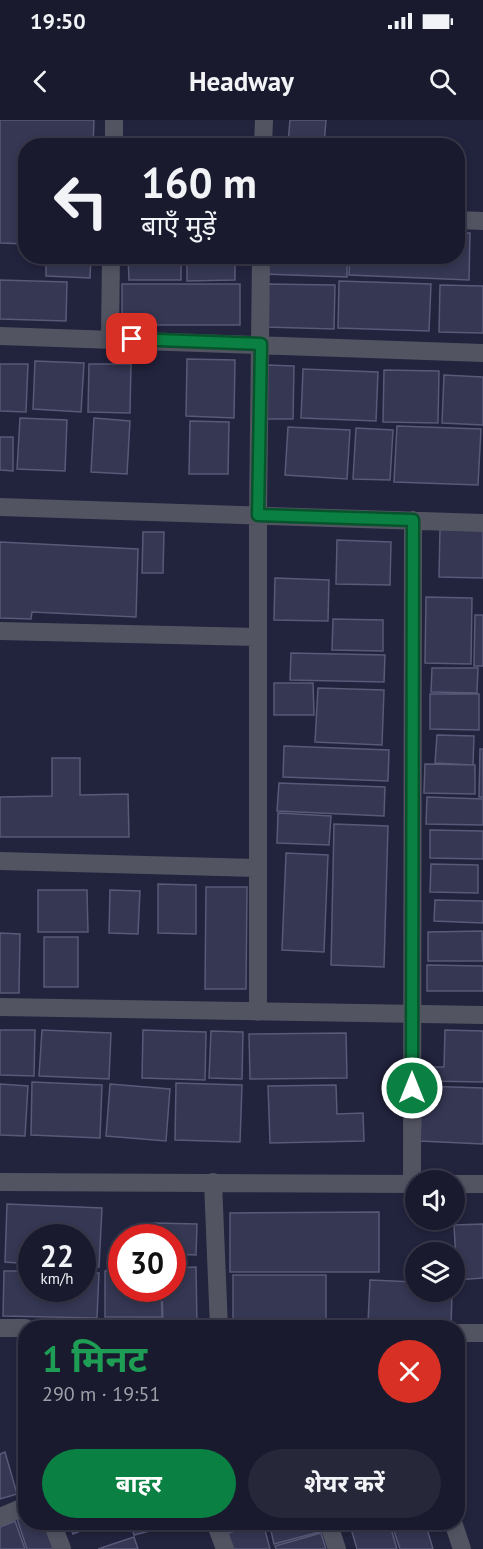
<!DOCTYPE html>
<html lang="hi">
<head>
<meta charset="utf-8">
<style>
	:root { --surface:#1a1a2e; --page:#27273a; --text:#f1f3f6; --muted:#9fa1aa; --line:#38384a; --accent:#0b8043 }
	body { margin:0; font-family:"PT Sans","Noto Sans Devanagari",sans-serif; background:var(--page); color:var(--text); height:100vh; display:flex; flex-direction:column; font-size:22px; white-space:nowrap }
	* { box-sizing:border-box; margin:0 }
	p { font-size:20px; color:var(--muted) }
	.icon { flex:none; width:33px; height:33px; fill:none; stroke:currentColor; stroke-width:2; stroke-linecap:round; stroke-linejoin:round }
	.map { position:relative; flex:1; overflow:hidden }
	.details { position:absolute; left:18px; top:1200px; width:447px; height:210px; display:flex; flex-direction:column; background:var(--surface); border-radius:24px; box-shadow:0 3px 9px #0003,0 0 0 2px var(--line) }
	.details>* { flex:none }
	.top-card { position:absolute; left:18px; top:18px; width:447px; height:126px; border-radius:24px; box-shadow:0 3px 9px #0003,0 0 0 2px var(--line); background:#1a1a2e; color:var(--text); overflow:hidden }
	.fabs { position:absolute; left:405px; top:1050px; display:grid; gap:12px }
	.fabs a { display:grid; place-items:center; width:60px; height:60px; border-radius:50%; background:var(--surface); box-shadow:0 3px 9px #0003,0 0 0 2px var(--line); font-size:30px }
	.speed { position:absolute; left:18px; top:1104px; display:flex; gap:12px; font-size:30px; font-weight:700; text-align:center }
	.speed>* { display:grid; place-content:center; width:78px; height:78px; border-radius:50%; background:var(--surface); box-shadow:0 3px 9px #0003,0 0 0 2px var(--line); line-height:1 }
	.speed small { font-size:15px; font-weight:400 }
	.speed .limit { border:9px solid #d22; background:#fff; color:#111 }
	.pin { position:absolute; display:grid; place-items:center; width:51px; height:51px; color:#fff; margin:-26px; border-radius:12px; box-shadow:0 3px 9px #0006 }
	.me { position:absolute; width:66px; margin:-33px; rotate:0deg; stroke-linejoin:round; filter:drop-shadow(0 0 4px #0008) }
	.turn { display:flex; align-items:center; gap:21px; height:126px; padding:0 24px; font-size:27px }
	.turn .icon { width:78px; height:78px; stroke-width:2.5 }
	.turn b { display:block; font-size:42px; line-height:51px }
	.round { display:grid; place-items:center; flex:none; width:63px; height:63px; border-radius:32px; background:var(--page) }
	.overview { display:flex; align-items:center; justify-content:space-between; height:102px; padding:0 24px }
	h1 { font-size:36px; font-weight:700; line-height:45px; color:#1e9e55 }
	.cta { display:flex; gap:12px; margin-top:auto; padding:12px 24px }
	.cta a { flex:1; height:69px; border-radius:36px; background:var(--accent); color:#fff; font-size:24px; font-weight:700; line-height:69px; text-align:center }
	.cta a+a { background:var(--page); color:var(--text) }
	.status { display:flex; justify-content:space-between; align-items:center; height:42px; padding:0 30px; background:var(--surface); direction:ltr }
	.status svg { height:16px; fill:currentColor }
	header { display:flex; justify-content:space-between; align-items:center; height:78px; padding:0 24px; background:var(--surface); font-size:27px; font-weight:700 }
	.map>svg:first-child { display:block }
</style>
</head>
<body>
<div class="status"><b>19:50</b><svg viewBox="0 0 49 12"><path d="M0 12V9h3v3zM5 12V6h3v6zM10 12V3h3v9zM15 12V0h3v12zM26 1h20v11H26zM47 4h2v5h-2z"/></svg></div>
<header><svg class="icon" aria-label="back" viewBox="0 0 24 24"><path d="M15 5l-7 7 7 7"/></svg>Headway<svg class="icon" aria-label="search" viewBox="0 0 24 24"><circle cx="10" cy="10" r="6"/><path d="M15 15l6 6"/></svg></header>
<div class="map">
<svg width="483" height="1429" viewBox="0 0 483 1429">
	<rect width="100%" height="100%" fill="#22233d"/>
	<path fill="#353753" stroke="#585a78" stroke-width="1.5" d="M0 0H94L93 26H26V124L0 123Z
		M290 0H326L324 25 288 23Z
		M458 113H470L469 160 349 155 350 136H458Z
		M46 136H91L90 158 46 156Z
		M128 136H181V160H129Z
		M263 136H347V157L263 154Z
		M187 137H235V160L187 161Z
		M0 160 67 162 66 201 0 199Z
		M339 161 431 164 429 211 338 208Z
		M122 164H240V205H122Z
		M267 164 335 165 334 209 266 207Z
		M440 165 483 166V213L439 212Z
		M187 239 235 240 234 298 186 296Z
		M35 241 84 243 81 292 33 289Z
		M0 244H28L26 292 0 291Z
		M89 244H131L130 293 88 292Z
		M267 245 294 246 293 299H266Z
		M303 249 378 252 376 301 301 298Z
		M384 250 439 251 438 303 383 302Z
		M444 255 483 257V305L442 303Z
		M20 298 67 300 65 351 17 349Z
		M94 298 130 301 127 354 91 352Z
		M190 301 229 302 228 354H189Z
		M397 306 481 309 478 365 394 362Z
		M288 307 350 310 347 359 285 355Z
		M356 308 393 310 390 360 353 359Z
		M0 317H13V351L0 350Z
		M440 409 483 410V458L439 457Z
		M143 412H164L163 453H142Z
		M337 420 391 422 390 465 336 464Z
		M0 422 138 429 136 497 32 492 31 499 0 498Z
		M275 458 329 460 328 501 274 500Z
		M426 477 472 478 471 544 425 543Z
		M475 495H483V546H474Z
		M333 499 383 500V531L332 530Z
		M291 533 385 535 384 562 290 560Z
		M432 548H478L477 573 431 572Z
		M274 563H313L314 595H274Z
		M318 568 384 570 382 625 315 622Z
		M430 574H479V610L430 609Z
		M437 615 474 616 473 645 435 643Z
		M284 626 389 630 388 661 283 657Z
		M480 629H483V677H479Z
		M52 638H80V675L128 674 129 717H0V677L52 676Z
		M425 644 475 645V674L424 673Z
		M279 663 385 667 384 696 277 691Z
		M427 677 483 679V705L426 704Z
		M278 693 331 696 329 725 277 723Z
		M334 704 388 706 384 847 331 845Z
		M430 710 483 711V739L430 738Z
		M286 733 328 735 324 832 282 830Z
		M431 744 478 745V773L430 772Z
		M158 764 196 765V814L158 813Z
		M206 767H247L246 869H205Z
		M38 770H87L88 812H38Z
		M110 770 140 771 138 814 109 813Z
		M435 780 483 781V803L434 801Z
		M482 811 483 841H428V812Z
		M0 813 20 814 19 873H0Z
		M44 817H78V867H44Z
		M427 845 483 846V871H427Z
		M0 910H35L34 956 0 955Z
		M42 910 111 913 109 959 39 956Z
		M143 910 206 912 205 960 142 958Z
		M445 910 483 911V962L426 961V947H444Z
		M211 911 243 912 242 959 209 958Z
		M346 913 347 958 250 959 249 914Z
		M32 962 102 965 100 1018 31 1015Z
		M176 963 242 965 240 1022 175 1020Z
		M0 964 28 966 25 1016 0 1015Z
		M110 964 170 969 166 1021 106 1016Z
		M336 965 337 994 363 993 364 1021 270 1023 268 966Z
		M422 966 483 968V1024L420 1021Z
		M7 1084 102 1088 99 1147 82 1146V1118H32V1144L5 1142Z
		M379 1092V1152H230V1093Z
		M154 1103 197 1104 196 1135 172 1134V1118H154Z
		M483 1104V1158L457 1160 454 1105Z
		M196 1147 197 1205 163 1206 162 1168H172V1148Z
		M4 1151H32V1168H82V1153H99L97 1198 3 1196Z
		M105 1151H122V1168H161L162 1197H105Z
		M233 1155H326V1201L233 1200Z
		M370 1160 416 1162V1172H452L451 1206 368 1203Z
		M5 1332 17 1374 0 1379V1334Z
		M26 1396V1402H45L54 1429H27L17 1399Z
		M15 1401 25 1429H0V1407Z
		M68 1402H102L73 1414Z
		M130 1402H172L173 1405 134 1415Z
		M269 1402H317L319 1412 274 1424Z
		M349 1402H389L397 1429H357Z
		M391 1402H425L433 1429H400Z
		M263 1403 270 1429H232L228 1413Z
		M321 1413 326 1429H276L275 1426Z
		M134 1417 138 1429H98Z"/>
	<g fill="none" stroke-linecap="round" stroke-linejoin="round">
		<path stroke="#535462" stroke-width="18" d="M114 26V0
			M263 26 264 0
			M458 100 483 101
			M0 216 483 233
			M110 218 111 136
			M0 387 483 403
			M0 511 258 517
			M0 741 258 748
			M0 887 483 895
			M258 892V395L261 136
			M0 1062 416 1064
			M213 1062 219 1208
			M412 1064 413 400
			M454 1064H483
			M0 1208H26
			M458 1213H483
			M0 1397 26 1386
			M52 1402 62 1429
			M215 1402 225 1429
			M328 1402 337 1429
			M453 1402 462 1429"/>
	</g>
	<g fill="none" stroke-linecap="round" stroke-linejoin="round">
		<defs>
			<path id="route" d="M132 219 261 224 258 395 413 400 412 968"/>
		</defs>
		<use href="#route" stroke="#07532c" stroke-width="15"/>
		<use href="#route" stroke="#0b8043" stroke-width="10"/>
	</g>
</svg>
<div class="fabs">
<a><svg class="icon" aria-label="sound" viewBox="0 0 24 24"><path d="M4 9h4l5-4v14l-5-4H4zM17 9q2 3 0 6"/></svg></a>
<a><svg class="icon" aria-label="layers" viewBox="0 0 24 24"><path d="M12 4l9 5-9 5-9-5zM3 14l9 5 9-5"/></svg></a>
</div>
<div class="speed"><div>22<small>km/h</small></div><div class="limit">30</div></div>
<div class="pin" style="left:132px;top:219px;background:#d93025"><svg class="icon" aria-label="arrive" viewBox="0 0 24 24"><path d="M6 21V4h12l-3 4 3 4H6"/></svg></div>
<svg class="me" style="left:412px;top:968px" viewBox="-20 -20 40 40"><circle r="17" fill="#0b8043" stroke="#fff" stroke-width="3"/><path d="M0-11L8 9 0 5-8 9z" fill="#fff"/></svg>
<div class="top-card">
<div class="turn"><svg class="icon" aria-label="left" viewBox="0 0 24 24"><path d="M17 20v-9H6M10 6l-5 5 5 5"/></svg><div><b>160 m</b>बाएँ मुड़ें</div></div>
</div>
<section class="details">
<div class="overview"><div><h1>1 मिनट</h1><p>290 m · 19:51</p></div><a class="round" style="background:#d93025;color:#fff"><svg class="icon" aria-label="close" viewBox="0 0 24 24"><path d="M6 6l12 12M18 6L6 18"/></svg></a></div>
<div class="cta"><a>बाहर</a><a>शेयर करें</a></div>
</section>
</div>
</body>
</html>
